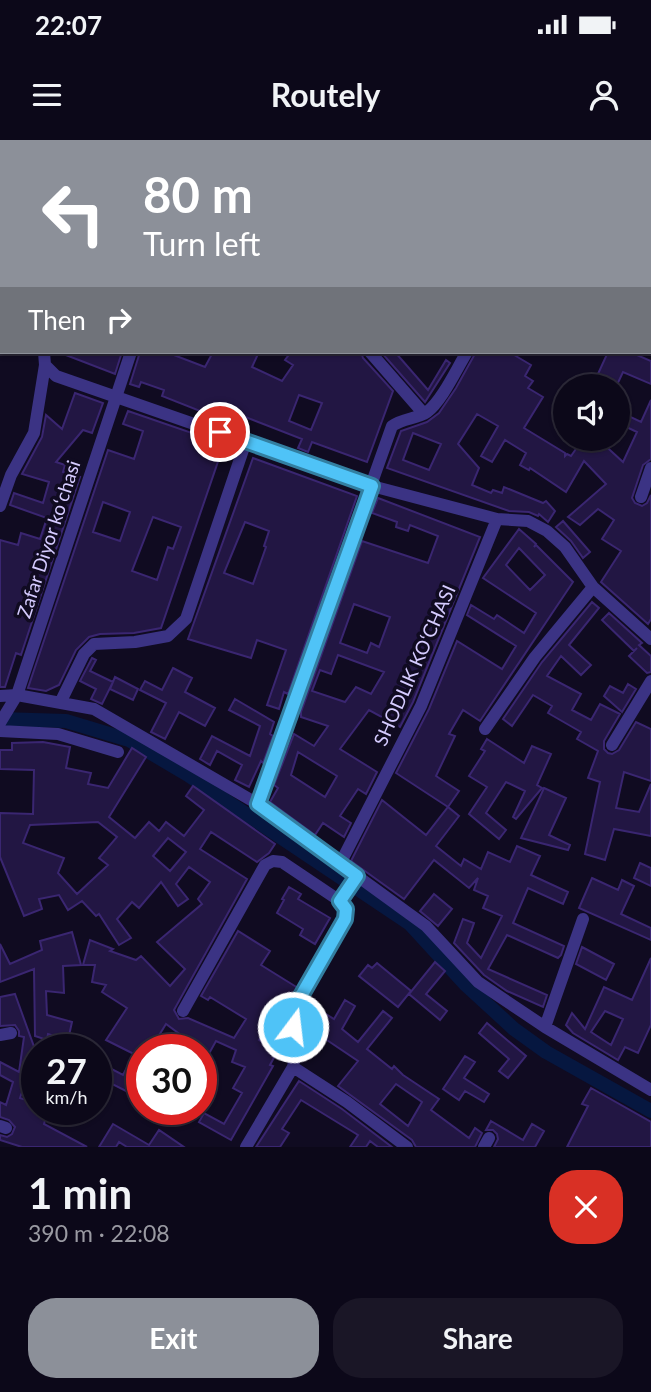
<!DOCTYPE html>
<html lang="en">
<head>
<meta charset="utf-8">
<style>
	:root { --surface:#0c0819; --page:#1a1626; --text:#f1f3f6; --muted:#9a9aa2; --line:#2c2938; --accent:#8c9099 }
	body { margin:0; font-family:Lato,sans-serif; background:var(--page); color:var(--text); height:100vh; display:flex; flex-direction:column; font-size:26px; white-space:nowrap }
	* { box-sizing:border-box; margin:0 }
	p { font-size:23px; color:var(--muted) }
	.icon { flex:none; width:38px; height:38px; fill:none; stroke:currentColor; stroke-width:2; stroke-linecap:round; stroke-linejoin:round }
	.map { position:relative; height:1007px; overflow:hidden }
	.side { display:flex; flex-direction:column; background:var(--surface); flex:1 }
	.side>* { flex:none }
	.top-card { position:absolute; left:0px; top:0px; width:651px; height:214px; box-shadow:0 2px 5px #0004,0 0 0 2px var(--line); background:#8c9099; color:#fff; overflow:hidden }
	.controls { position:absolute; left:553px; top:234px; display:grid; gap:14px }
	.controls a { display:grid; place-items:center; width:77px; height:77px; border-radius:50%; background:var(--surface); box-shadow:0 2px 5px #0004,0 0 0 2px var(--line); font-size:35px }
	.speed { position:absolute; left:21px; top:894px; display:flex; gap:14px; font-size:35px; font-weight:700; text-align:center }
	.speed>* { display:grid; place-content:center; width:91px; height:91px; border-radius:50%; background:var(--surface); box-shadow:0 2px 5px #0004,0 0 0 2px var(--line); line-height:1 }
	.speed small { font-size:18px; font-weight:400 }
	.speed .limit { border:10px solid #d22; background:#fff; color:#111 }
	.pin { position:absolute; display:grid; place-items:center; width:60px; height:60px; color:#fff; margin:-30px; border:4px solid #fff; border-radius:50%; box-shadow:0 2px 7px #0007 }
	.me { position:absolute; width:77px; margin:-38px; rotate:15deg; stroke-linejoin:round; filter:drop-shadow(0 0 5px #0008) }
	.turn { display:flex; align-items:center; gap:24px; height:147px; padding:0 28px; font-size:32px }
	.turn .icon { width:91px; height:91px; stroke-width:2.5 }
	.turn b { display:block; font-size:49px; line-height:60px }
	.then { display:flex; align-items:center; height:66px; padding:0 28px; background:#0003; gap:14px; font-size:26px }
	.round { display:grid; place-items:center; flex:none; width:74px; height:74px; border-radius:28px; background:var(--page) }
	.head { display:flex; align-items:center; justify-content:space-between; height:119px; padding:0 28px }
	h1 { font-size:42px; font-weight:700; line-height:52px }
	.action { display:flex; gap:14px; margin-top:auto; padding:14px 28px }
	.action a { flex:1; height:80px; border-radius:28px; background:var(--accent); color:#fff; font-size:28px; font-weight:700; line-height:80px; text-align:center }
	.action a+a { background:var(--page); color:var(--text) }
	.status { display:flex; justify-content:space-between; align-items:center; height:49px; padding:0 35px; background:var(--surface); direction:ltr }
	.status svg { height:19px; fill:currentColor }
	header { display:flex; justify-content:space-between; align-items:center; height:91px; padding:0 28px; background:var(--surface); font-size:32px; font-weight:700 }
	.map>svg:first-child { display:block }
</style>
</head>
<body>
<div class="status"><b>22:07</b><svg viewBox="0 0 49 12"><path d="M0 12V9h3v3zM5 12V6h3v6zM10 12V3h3v9zM15 12V0h3v12zM26 1h20v11H26zM47 4h2v5h-2z"/></svg></div>
<header><svg class="icon" aria-label="menu" viewBox="0 0 24 24"><path d="M4 6h16M4 12h16M4 18h16"/></svg>Routely<svg class="icon" aria-label="person" viewBox="0 0 24 24"><circle cx="12" cy="8" r="4"/><path d="M4 21q1-7 8-7t8 7"/></svg></header>
<div class="map">
<svg width="651" height="1007" viewBox="0 0 651 1007">
	<rect width="100%" height="100%" fill="#100b21"/>
	<g fill="none" stroke-linecap="round" stroke-linejoin="round">
		<path stroke="#061740" stroke-width="14" d="M0 579 66 581 129 600 188 635 410 784 465 844 514 889 546 912 651 971"/>
	</g>
	<path fill="#221643" stroke="#3a2671" stroke-width="2" fill-rule="evenodd" d="M58 212H122L115 234Z
		M140 212H166L205 227 213 212H259L252 227 282 241 293 225 285 220 291 212H361L363 218 393 251 367 322 312 302 308 312 298 308 302 299 235 273 233 276 208 265 205 273 162 256 164 250 141 242 139 247 130 244ZM299 255 322 263 311 290 289 281Z
		M381 212H395L428 250 446 220 450 223 425 262Z
		M476 212H509L531 225 525 236 533 241 528 248 543 257 524 288 565 313V316L567 314 571 316 583 299H598L623 322 637 292 618 283V271L641 282 651 260V319L643 325 632 358 635 363 642 366 647 363 651 355V479L648 484 601 442 621 411 602 399 614 380 598 369 580 385 568 377 606 344 584 321 566 352 530 328 529 330 520 325 526 313 505 300 492 322 481 316 498 286 477 274 458 304 479 328 472 345 491 353 493 350 502 353 504 347 543 363 546 361 555 371 548 382 539 374 538 376 529 372 509 371 387 328 401 291 427 282 439 273 456 248ZM413 293 441 304 429 330 403 320Z
		M608 212H630L651 221V244L623 232 616 247H592Z
		M75 253 103 263 92 293 83 290 56 322 65 325 63 332 80 337 21 515 16 513 5 547H0V400L18 405 21 393 40 399 47 378 10 365 14 353 43 363 49 342 22 334 42 297 46 275 62 289Z
		M128 271 224 304 161 488 134 493 100 494 89 497 76 510 59 545 46 551 28 548 108 310 134 319 143 291 123 284ZM103 362 130 372 120 401 93 392ZM153 377 181 387 173 409 168 407 157 440 132 431Z
		M253 318 357 356 288 554 284 552 279 569 267 565 286 510 257 500 251 518 188 499ZM245 382 269 391 264 406 266 407 253 444 224 433Z
		M378 358 480 397 413 562 400 587 369 570 340 609 377 632 366 654 358 649 340 676 351 683 344 697 323 683 315 695 270 662 278 648 274 645 294 594 314 606 328 586 301 577V572L362 401 428 423 438 396 410 385 408 391 396 387 397 382 372 373ZM354 464 390 477 379 507 371 503 367 513 340 503ZM338 515 384 532 371 554 356 547 345 562 312 551 320 530 331 534ZM298 612 337 636 325 657 291 635Z
		M563 381 590 412 583 418 571 401 556 387Z
		M519 389 536 404 534 407 536 405 573 442 480 581 463 570 449 594 455 596 436 636 459 651 448 667 396 633 429 569 457 501 502 529 516 506 467 475 471 465 494 479 497 475 524 493 536 473 483 438ZM519 408 545 435 530 450 506 425Z
		M592 462 599 468 569 505 591 525 581 535 561 516 547 536 581 554 572 570 591 580 600 564 620 574 604 601V609L608 613 612 614 619 610 636 582 651 589V641L624 632 616 668 639 672 651 644V696L614 689 605 720 585 714 600 642 588 638 598 611 577 599 581 592 548 573 552 566 533 555 512 586 503 579 542 522Z
		M609 473 642 503 639 505 651 516V532L647 533 629 516 637 508 634 511 602 480Z
		M92 518 96 520 90 531 113 542 102 564 91 559 96 549 80 541Z
		M173 528 192 538 185 552 215 568 205 586 179 572 165 599 151 592 166 563 140 550 145 541 162 550Z
		M115 537 138 549 133 560 110 549Z
		M628 544 636 549 622 572 604 556 610 546 623 553Z
		M235 559 274 582 270 594 273 596 263 623 261 621 249 647 235 640 242 625 217 611 210 625 200 619 212 596 250 616 260 586 229 570Z
		M487 599 524 623 532 606 551 614 537 645 542 648 516 679 513 677 525 651 506 642 486 673 506 690 499 699 469 674 487 647 469 636 485 611 481 609Z
		M43 602 70 607 66 628 91 633 88 644 108 648 132 608 146 617 109 677 135 698 149 682 159 691 166 682 184 696 204 670 186 656 193 646 275 704 269 713 257 722 211 692 200 709 247 739 174 870 179 879 188 878 234 898 246 879 210 857 208 860 201 856 238 791 270 811 261 825 298 848 285 871V880L280 887 271 881 259 900 277 912 270 925 273 926 231 1000 199 982 204 973 224 984 242 953 233 948 245 927 232 922 236 910 216 901 201 928V910L166 884 150 910H142V955L130 949 128 952 96 936V921L123 935 134 914 106 900 127 868 102 852 106 845 92 842 95 825H83L90 800 113 809 110 811 136 820 141 816 170 846 185 829 157 802 202 764 198 759 210 742 189 727 176 744 188 759 178 766 161 742 139 768 132 762 117 779 131 798 119 805 99 774 96 776 82 761 68 770 59 755 39 759 42 769 24 776 0 717V673L33 674 34 630 0 629V610H12V603ZM98 682 117 697 99 718 108 725 77 754 58 733 64 718 23 703 30 685ZM168 698 186 712 170 731 153 716Z
		M544 648 566 658 549 695 570 705 568 710 521 698Z
		M382 660 426 695 448 667 459 676 436 706 461 726 464 719 481 729 488 712 510 722 517 706 540 716 531 735 568 752 563 764 528 748 513 783 564 806 561 815 558 818 507 795 488 829 547 855 543 867 507 851 484 835 454 803 463 779 474 783 467 803 481 818 502 776 483 768 488 756 474 750 478 738 469 748 434 720 404 759 351 721Z
		M640 723 651 728V746L634 738Z
		M592 738 618 750 622 740 634 746 621 774 651 788V800L579 768Z
		M289 747 301 754 298 759 330 778 315 804 300 795 303 789 277 773 284 760 282 759Z
		M434 754 452 769 438 786 420 771Z
		M72 792 81 825 63 826 64 853 46 851 47 875 72 882 68 900 48 894 47 900 35 896 34 829 0 842V804L10 824 42 810 40 801Z
		M582 807 614 824 606 840 576 824Z
		M651 818V885L638 913 625 907 618 920 573 893 566 885 572 873 585 889 604 847 632 860ZM605 871 623 879 611 905 591 892Z
		M435 822 445 831 426 854 447 871 440 880 409 854Z
		M377 823 411 851 398 867 359 836 368 825 372 828Z
		M15 854 37 915V938L26 936 27 937 20 958 37 963V970H48L44 984 87 1007H22L0 1000V995L7 997 12 994 15 987 9 980 0 977V962L6 965 13 942 0 935V922L19 932 24 897 19 896V891L15 885 0 886V857Z
		M345 860 355 866 342 889 358 902 383 871 392 878 367 909 392 929 394 926 403 935 439 959 431 970 469 998 475 988 482 993 475 1007H416L412 1000 338 946 358 921 303 884 302 877 309 864 334 879ZM396 944 422 962 408 986 380 964Z
		M487 883 526 916 508 938 499 931 509 919 479 893Z
		M465 916 475 922 464 938 489 954 484 962 465 951 459 960 443 949Z
		M299 941 342 969 392 1007H378L370 1001 366 1007H350L358 995 301 960 282 989 289 993 280 1007H256Z
		M591 948 651 982V1007H567L588 966 582 964Z
		M491 981 523 1000 532 984 544 991 535 1007H494L498 999 497 994 493 990H486Z
		M113 984 149 1005 159 990 184 1007H127L119 1002 116 1007H99Z"/>
	<g fill="none" stroke-linecap="round" stroke-linejoin="round">
		<path stroke="#3b3384" stroke-width="12" d="M501 0 503 2
			M573 0 576 2
			M46 2 47 0
			M0 20H2
			M649 37 651 38
			M44 212 45 225 56 236 372 346 497 379 528 381 547 391 565 407 593 447 651 499
			M370 212 424 274
			M641 357 651 328
			M0 366 11 335 34 293 45 225
			M0 556 17 555 94 569 258 664 426 786 478 842 545 887 651 950
			M61 561 84 514 94 504 135 502 168 496 186 479 246 301
			M0 583 17 555 131 212
			M485 589 535 517 593 447
			M0 591 58 594 118 612
			M612 605 651 541
			M258 664 392 286C403 278 417 279 427 272 442 261 457 228 467 212
			M341 722 421 566 497 379
			M340 761 357 736
			M183 871 265 725 273 721 282 722 340 761 346 769 345 779 293 875 297 905 293 927 246 1007
			M545 887 583 779
			M0 895 11 893
			M293 927 347 962 407 1007
			M0 986 6 988
			M484 1007 489 998"/>
	</g>
	<g fill="none" stroke-linecap="round" stroke-linejoin="round">
		<defs>
			<path id="route" d="M220 292 372 346 258 664 357 736 340 761 346 769 345 779 297 863 293 875V887"/>
		</defs>
		<use href="#route" stroke="#337fa1" stroke-width="18"/>
		<use href="#route" stroke="#4fc3f7" stroke-width="12"/>
	</g>
	<g text-anchor="middle" dominant-baseline="central" stroke-width="7" stroke-linejoin="round" paint-order="stroke">
		<g font-size="19" fill="#d5cbff" stroke="#100b21">
			<text transform="translate(48 399) rotate(-72)">Zafar Diyor koʻchasi</text>
			<text transform="translate(414 525) rotate(-66)">SHODLIK KO‘CHASI</text>
		</g>
	</g>
</svg>
<div class="controls">
<a><svg class="icon" aria-label="sound" viewBox="0 0 24 24"><path d="M4 9h4l5-4v14l-5-4H4zM17 9q2 3 0 6"/></svg></a>
</div>
<div class="speed"><div>27<small>km/h</small></div><div class="limit">30</div></div>
<div class="pin" style="left:220px;top:292px;background:#d93025"><svg class="icon" aria-label="arrive" viewBox="0 0 24 24"><path d="M6 21V4h12l-3 4 3 4H6"/></svg></div>
<svg class="me" style="left:293px;top:887px" viewBox="-20 -20 40 40"><circle r="17" fill="#4fc3f7" stroke="#fff" stroke-width="3"/><path d="M0-11L8 9 0 5-8 9z" fill="#fff"/></svg>
<div class="top-card">
<div class="turn"><svg class="icon" aria-label="left" viewBox="0 0 24 24"><path d="M17 20v-9H6M10 6l-5 5 5 5"/></svg><div><b>80 m</b>Turn left</div></div>
<div class="then">Then<svg class="icon" aria-label="right" viewBox="0 0 24 24"><path d="M7 20v-9h11M14 6l5 5-5 5"/></svg></div>
</div>
</div>
<section class="side">
<div class="head"><div><h1>1 min</h1><p>390 m · 22:08</p></div><a class="round" style="background:#d93025;color:#fff"><svg class="icon" aria-label="close" viewBox="0 0 24 24"><path d="M6 6l12 12M18 6L6 18"/></svg></a></div>
<div class="action"><a>Exit</a><a>Share</a></div>
</section>
</body>
</html>
